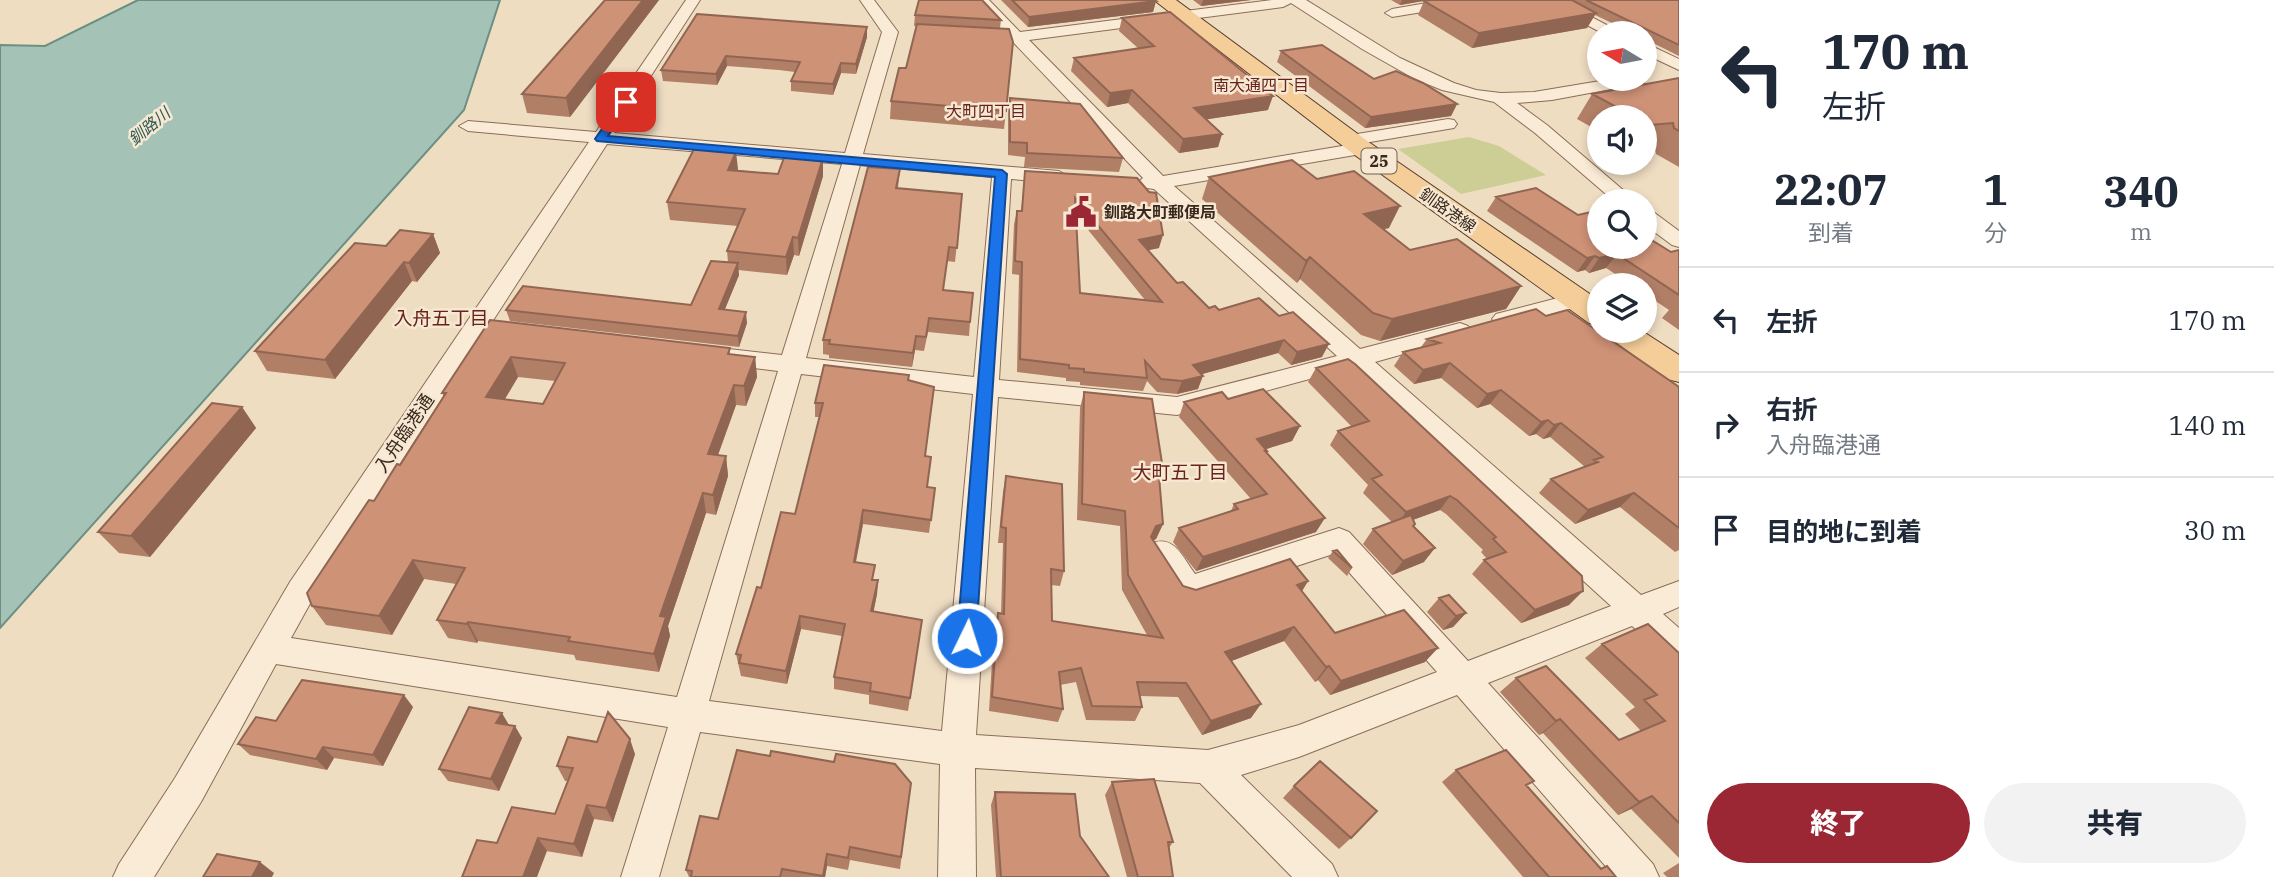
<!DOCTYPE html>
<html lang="ja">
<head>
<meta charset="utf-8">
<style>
	:root { --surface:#fff; --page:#f2f2f3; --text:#1f2937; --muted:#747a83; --line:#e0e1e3; --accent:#9b2735 }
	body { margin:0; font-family:"IBM Plex Serif","Noto Sans JP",serif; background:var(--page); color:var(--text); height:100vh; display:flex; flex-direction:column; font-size:26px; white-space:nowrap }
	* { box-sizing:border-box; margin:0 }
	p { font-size:23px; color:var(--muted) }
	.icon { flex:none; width:38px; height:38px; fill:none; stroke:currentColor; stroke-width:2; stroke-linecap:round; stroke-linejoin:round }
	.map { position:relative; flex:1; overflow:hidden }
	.side { display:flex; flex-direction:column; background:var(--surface); width:595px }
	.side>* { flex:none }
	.hud { background:#fff; color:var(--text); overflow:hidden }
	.needle { width:46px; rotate:280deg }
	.buttons { position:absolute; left:1587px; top:21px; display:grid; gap:14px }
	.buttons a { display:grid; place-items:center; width:70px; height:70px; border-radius:50%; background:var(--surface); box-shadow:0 4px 10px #0003; font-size:35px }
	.pin { position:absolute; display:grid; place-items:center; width:60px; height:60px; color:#fff; margin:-30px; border-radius:14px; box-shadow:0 4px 10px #0006 }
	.me { position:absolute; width:77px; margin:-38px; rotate:4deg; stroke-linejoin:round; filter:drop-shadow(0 0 5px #0008) }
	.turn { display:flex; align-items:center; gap:24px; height:147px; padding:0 28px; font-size:32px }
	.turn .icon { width:91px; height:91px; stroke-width:2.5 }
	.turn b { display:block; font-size:49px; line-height:60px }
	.eta { display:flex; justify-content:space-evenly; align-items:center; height:119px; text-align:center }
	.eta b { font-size:42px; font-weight:800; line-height:49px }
	.primary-button { display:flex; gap:14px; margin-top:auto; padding:14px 28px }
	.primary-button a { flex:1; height:80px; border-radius:42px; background:var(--accent); color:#fff; font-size:28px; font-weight:800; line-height:80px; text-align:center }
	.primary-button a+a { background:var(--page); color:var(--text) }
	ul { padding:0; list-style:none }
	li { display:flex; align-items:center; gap:21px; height:105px; padding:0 28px; border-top:2px solid var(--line) }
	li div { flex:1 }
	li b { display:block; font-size:26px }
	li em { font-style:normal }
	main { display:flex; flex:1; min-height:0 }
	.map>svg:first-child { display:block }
</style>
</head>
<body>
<main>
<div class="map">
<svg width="1679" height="877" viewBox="0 0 1679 877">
	<rect width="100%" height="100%" fill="#efddc2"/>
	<path fill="#cdce96" d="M1469 137 1499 146 1546 175 1461 194 1398 149Z"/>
	<path fill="#a5c2b6" stroke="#6b9083" stroke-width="2" d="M138 0H500L464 110 0 628V45L45 46Z"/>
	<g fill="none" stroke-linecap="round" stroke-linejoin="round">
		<defs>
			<path id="minor" d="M686 0H700L614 133 845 153 882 32 860 0H874L898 32 863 154 1059 171 1069 177 1059 183 1011 179 999 380 1177 397 1337 356 1154 189 1140 187 1137 183 1143 178 1013 42 1001 41 999 38 1005 34 974 0H989L1020 32 1272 0H1306L1400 58 1454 83 1476 90 1501 93 1534 92 1612 79 1645 77 1644 83 1638 84 1552 100 1517 103 1547 125 1636 201H1614L1535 133 1494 102 1442 90 1415 79 1362 49 1291 3 1283 7 1029 40 1163 176 1348 145 1342 140 1351 135 1448 119 1454 120 1457 124 1454 128 1364 143 1370 148 1361 154 1174 186 1360 349 1460 323 1468 326 1472 331 1468 336 1375 362 1641 595 1679 581V607L1663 614 1679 628V662L1668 658 1632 626 1488 683 1653 864 1659 877H1615L1457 695 1299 757 1241 775 1332 864 1338 877H1292L1200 783 975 768 976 877H938L940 764 700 732 659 877H621L668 727 276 664 201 802 154 877H113L119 864 175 778 290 582 589 142 468 131 459 126 468 121 596 132ZM607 144 842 164 782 355 720 348 711 350 708 356 711 362 720 364 778 371 677 697 291 638 312 600 482 336 518 341 526 338 530 333 526 328 492 322ZM860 165 992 177 974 377 806 358ZM1350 368 1611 606 1468 661 1349 532 1339 528 1195 574C1183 558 1175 535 1152 543L1147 551 1177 598 1188 602 1333 554 1437 672 1299 725 1208 750 976 735 998 397 1177 415ZM801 374 973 394 942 731 709 701Z
				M1444 0H1478L1471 4 1392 17 1385 13 1392 9Z
				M1540 0H1559L1622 33H1602Z
				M1645 43 1679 59V70L1645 54Z
				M1645 209 1652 211 1679 231V247L1672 245 1645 225Z
				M1577 293 1585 295 1588 300 1585 305 1504 326 1496 324 1492 319 1496 314Z"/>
			<path id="major" d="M1154 0H1176L1370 143 1600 301V326L1589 323 1352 153Z
				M1605 331H1642L1679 355V382L1667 379 1610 338Z"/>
		</defs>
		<use href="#minor" stroke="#8a6d59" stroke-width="2"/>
		<use href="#major" stroke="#573c2d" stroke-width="2"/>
		<use href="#minor" fill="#faebd6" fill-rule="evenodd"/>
		<use href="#major" fill="#f4cd99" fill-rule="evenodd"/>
	</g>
	<path fill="#b17e66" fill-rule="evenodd" d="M605 0H659L570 117 527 113 522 94Z
		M1001 0H1154L1156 1 1153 12 1028 27Z
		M1193 0H1251L1201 6Z
		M1391 0H1429L1400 5Z
		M1430 0H1679V56L1645 39V33H1633L1595 15 1587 28 1472 48 1418 15 1424 1Z
		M697 14 867 37 856 74 841 73 833 95 791 91V81L795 72 779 70 727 66 717 85 663 81 661 70Z
		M915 15 1001 20 1000 28 1006 111 1004 129 890 119 891 101 906 68 917 26H914Z
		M1122 18 1268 110 1206 119 1222 134 1218 147 1179 153 1128 103 1107 107 1071 71 1074 58 1139 49 1119 31Z
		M1281 51 1374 79 1457 104 1451 116 1365 128 1277 62Z
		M1679 78V167L1656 154 1655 149 1645 150V117H1600V132L1577 119 1592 94Z
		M1010 98 1123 158 1119 172 1024 167 1025 157 1008 155V112Z
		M823 158V176L799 256 794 255 787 275 738 270 739 275 725 309 747 323 739 347 510 321 506 310 691 305 728 262 727 251 738 226 670 220 667 202 738 169 737 170 778 174Z
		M900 169 898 188 962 194 955 262 947 261 943 290 970 322 969 336 928 332 924 351 915 350 912 367 829 358V355L823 354V340Z
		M1025 171 1137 178 1159 248 1148 250 1177 283 1209 308 1219 310 1322 357 1291 365 1278 353 1202 374 1198 389 1177 394 1157 392 1147 381 1143 391 1080 385V382L1066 381V378L1017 372 1019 275 1012 274 1014 224 1017 211H1021ZM1076 215 1145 300 1080 293Z
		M1209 177 1317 179 1389 228 1383 229 1410 250 1521 286 1506 309 1380 341 1361 335 1300 279 1297 283 1202 199Z
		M1496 197 1578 215 1671 252 1679 250V330L1662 318 1669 310 1645 294V285H1632L1606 268 1589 273 1585 270 1577 272 1487 211Z
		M433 234 440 253 417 282 412 281 335 379 267 371 255 351 386 246Z
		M1546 316 1679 387V550L1675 552 1620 507 1575 524 1539 493 1551 479 1585 467 1550 437 1543 439 1536 434 1529 436 1490 404 1477 408 1441 378 1414 384 1394 366 1403 352 1421 347 1427 339Z
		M490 320 730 348V354L755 357 757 377 746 406 736 405 718 455 726 456 728 476 716 515 706 513 668 626 670 636 659 672 576 660 574 655 478 641 477 643 448 638 437 620 456 584 424 579 392 635 326 625 312 606 374 501 400 465 444 397 442 393ZM518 377 555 381 543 404 505 399Z
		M1316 368 1569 605 1521 623 1472 574 1484 560 1487 559 1481 552 1483 550 1446 514 1440 510 1413 520 1414 526 1424 562 1392 575 1363 544 1373 529 1392 522 1363 493 1368 485 1330 445 1338 431 1352 427 1308 382Z
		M909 380 925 456 927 487 935 488 929 533 863 524 856 562 874 580H878L877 594 873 612 922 620 908 711 869 704V695L834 689V677L842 636 801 629 787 684 741 676 736 654 761 588 795 514 819 417H815V403Z
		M1084 392 1164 476 1160 485 1163 524 1156 539 1153 540 1183 586 1196 590 1308 581 1302 591 1335 633 1425 662 1330 695 1318 680 1315 682 1284 641 1231 661 1251 718 1202 735 1178 697 1140 696 1142 707 1135 721 1086 720 1076 682 1060 685 1063 709 1058 722 989 711 994 628 998 613 1001 614 1003 543H998L1003 492 1006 476 1064 571 1060 586 1051 585 1052 621 1147 635 1122 590 1120 526 1077 520 1080 408Z
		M1228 399 1300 426 1292 441 1266 449V453L1316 532 1196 571 1173 542 1179 528 1231 511 1234 504 1251 499 1179 417 1184 402Z
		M242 407 256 428 150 557 119 553 98 532Z
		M1333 551 1352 568 1347 576 1328 558Z
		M1439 598 1466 613 1453 627 1443 630 1427 612Z
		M1602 644 1679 653V858L1631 809 1618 815 1543 733 1539 735 1500 692 1516 678 1619 740 1641 731 1625 714 1635 707 1585 658Z
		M413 707 383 766 334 758 327 770 250 755 238 744 276 721Z
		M509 725 522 738 499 791 448 781 439 769Z
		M635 754 613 822 594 819 582 857 497 843 555 814 568 781H565L557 766Z
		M1456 770 1527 786 1601 869 1616 877H1523L1442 782Z
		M1112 782 1173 842 1169 848 1173 877H1127L1105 795Z
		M911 783 900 869 850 860 848 870 827 866 825 877H689L686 870 718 819Z
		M1294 786 1351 838 1339 849 1283 798Z
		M995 792 1080 836 1109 877H996L991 805Z
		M1679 863V877H1667L1663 873Z"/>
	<path fill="#906653" d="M643 0H659L570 117 566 98Z
		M1203 0H1251L1201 6Z
		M1402 0H1429L1400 5Z
		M1156 1 1153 12 1028 27 1029 17Z
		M1596 13 1587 28 1472 48 1479 33Z
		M867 27V37L856 74V64Z
		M726 56 727 66 717 85 716 74Z
		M841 63V73L833 95V84Z
		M1132 90 1128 103 1107 107 1110 93Z
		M1273 96 1268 110 1190 122 1194 108Z
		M1457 104 1451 116 1365 128 1371 117Z
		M1222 134 1218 147 1179 153 1183 139Z
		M736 152 738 169 730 187 728 170Z
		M823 158V176L799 256 798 238Z
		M1400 206 1389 228 1353 236 1364 214Z
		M433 234 440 253 417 282 409 263Z
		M1163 235 1159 248 1135 253 1139 240Z
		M793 237 794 255 787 275 786 257Z
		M1617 254 1606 268 1589 273 1599 258Z
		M1595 256 1585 270 1577 272 1587 258Z
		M1310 257 1300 279 1297 283 1306 261Z
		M404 262 412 281 335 379 325 360Z
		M738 263 739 275 720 321 719 309Z
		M1521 286 1506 309 1380 341 1392 319Z
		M746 312 747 323 739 347 738 336Z
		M916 336 915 350 912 367 913 353Z
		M1284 340 1278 353 1188 378 1193 365Z
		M1329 344 1322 357 1291 365 1297 352Z
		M511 357 518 377 494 417 486 397Z
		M755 357 757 377 746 406 744 386Z
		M1450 363 1441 378 1414 384 1423 370Z
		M1203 376 1198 389 1177 394 1182 381Z
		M734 385 736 405 711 474 708 454Z
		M1501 390 1490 404 1477 408 1487 394Z
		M242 407 256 428 150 557 131 536Z
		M1548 420 1536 434 1529 436 1541 422Z
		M1561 423 1550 437 1543 439 1554 425Z
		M1300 426 1292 441 1250 454 1257 439Z
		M726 456 728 476 716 515 713 495Z
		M703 493 706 513 668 626 670 636 659 672 654 654 660 616Z
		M1634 493 1620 507 1575 524 1588 510Z
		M1450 496 1440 510 1396 526 1406 512Z
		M863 510V524L853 575 854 562Z
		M1325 518 1316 532 1196 571 1203 557Z
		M1163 524 1156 539 1150 542 1145 552 1156 526Z
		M1435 548 1424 562 1392 575 1403 561Z
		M413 560 424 579 392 635 379 616Z
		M878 580 877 594 871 625V611Z
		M1308 581 1299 596 1297 585Z
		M1583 591 1569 605 1521 623 1535 610Z
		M1466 613 1453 627 1443 630 1456 616Z
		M800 616 801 629 787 684 786 671Z
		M468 622 478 641 477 643 467 624Z
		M1294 627 1284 641 1216 667 1225 652Z
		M1438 648 1425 662 1330 695 1341 681Z
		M1329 666 1318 680 1315 682 1326 667Z
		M404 695 413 707 383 766 373 755Z
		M1261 704 1251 718 1202 735 1211 721Z
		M502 713 509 725 496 723Z
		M1560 719 1543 733 1539 735 1556 721Z
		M515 726 522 738 499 791 491 779Z
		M630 739 635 754 613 822 606 808Z
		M323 747 334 758 327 770 316 759Z
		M1652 796 1631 809 1618 815 1639 802Z
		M587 805 594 819 582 857 574 844Z
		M538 838 547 851 537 877H523Z
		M827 854V866L825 877H823Z
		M260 862 274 873 272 877H252Z"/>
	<path fill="#ce9277" stroke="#906653" stroke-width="2" fill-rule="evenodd" d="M605 0H643L566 98 522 94Z
		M919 0H982L1001 20 915 15Z
		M1012 0H1154L1156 1 1029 17Z
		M1430 0H1572L1596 13 1479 33 1424 1Z
		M1586 0H1679V45Z
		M1170 12 1273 96 1194 108 1222 134 1183 139 1132 90 1110 93 1074 58 1154 46 1122 18Z
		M697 14 867 27 856 64 841 63 833 84 791 81 800 62 778 60 726 56 716 74 661 70Z
		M917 24 1009 29 1013 42 1006 111 891 101 899 68H906Z
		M1322 45 1374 79 1396 71 1423 83 1457 104 1371 117 1281 51Z
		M1679 78V131L1674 128 1673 123 1649 125 1645 123V117H1635L1592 94Z
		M1010 98 1080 104 1123 158 1027 153V143L1010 142Z
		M694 149 736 152 728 170 778 174 785 155 823 158 798 238 793 237 786 257 727 251 745 209 667 202Z
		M1292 160 1317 179 1354 171 1400 206 1364 214 1410 250 1457 239 1521 286 1392 319 1373 313 1310 257 1306 261 1209 177Z
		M868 167 900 169 896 188 962 194 957 248 949 247 943 290 973 293 970 322 929 318 926 337 916 336 913 353 829 344 830 340H823Z
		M1025 171 1137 178 1149 192 1156 193 1163 235 1139 240 1177 283 1183 282 1209 308 1215 306 1219 310 1259 298 1279 316 1293 312 1329 344 1297 352 1284 340 1193 365 1203 376 1182 381 1161 379 1145 361 1147 378 1084 372V369L1069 368V365L1020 359 1022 262 1015 261 1017 211H1022ZM1075 198 1162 302 1080 293Z
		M1536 188 1578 215 1600 210V247H1645V236L1671 252 1679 250V295L1617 254 1599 258 1595 256 1587 258 1496 197Z
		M400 230 433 234 409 263 404 262 325 360 255 351 355 243 386 246Z
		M711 261 738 263 719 309 746 312 738 336 506 310 523 286 691 305Z
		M1536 309 1546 316 1567 310 1679 387V528L1634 493 1588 510 1551 479 1598 462 1594 460 1603 457 1561 423 1554 425 1548 420 1541 422 1501 390 1487 394 1450 363 1423 370 1403 352 1440 343 1427 339Z
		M490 320 730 348 728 354 755 357 744 386 734 385 708 454 726 456 713 495 703 493 660 616 666 617 654 654 568 641 570 637 468 622 467 624 437 620 465 568 413 560 379 616 312 606 307 593 369 500 374 501 397 464 400 465 446 393H442ZM511 357 565 363 543 404 486 397Z
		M1348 359 1355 364 1582 576 1583 591 1535 610 1484 560 1506 552 1493 539 1496 537 1457 500 1450 496 1406 512 1372 479 1382 475 1338 431 1369 421 1316 368Z
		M824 365 909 375 908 380 934 387 925 456 931 457 927 487 935 488 931 520 863 510 854 562 875 565 872 580H878L871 611 922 620 910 698 870 691 871 683 834 677 845 624 800 616 786 671 739 663 741 655 736 654 757 587 761 588 781 512 795 514 823 403H815Z
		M1263 389 1300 426 1257 439 1267 451H1265L1325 518 1203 557 1179 528 1238 509 1234 504 1267 494 1184 402 1222 392 1228 399Z
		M1084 392 1152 399 1164 476H1159L1163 524 1156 526 1151 537 1183 586 1196 590 1290 559 1308 581 1297 585 1335 633 1404 610 1438 648 1341 681 1329 666 1326 667 1294 627 1225 652 1261 704 1211 721 1186 683 1137 682 1142 707 1092 706 1081 668 1059 672 1063 709 992 697 998 613 1004 614 1006 528 1001 527 1006 476 1062 484 1064 571 1051 569 1052 621 1163 638 1128 575 1125 511 1082 504Z
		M212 403 242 407 131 536 98 532Z
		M1411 515 1415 524 1413 526 1435 548 1403 561 1373 529Z
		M1337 550 1352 568 1333 551Z
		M1449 595 1466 613 1456 616 1439 598Z
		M1648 624 1679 653V823L1652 796 1639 802 1560 719 1556 721 1516 678 1546 666 1619 740 1665 721 1644 700 1657 695 1602 644Z
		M302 680 404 695 373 755 323 747 316 759 238 744 256 717 276 721Z
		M469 707 502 713 496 723 515 726 491 779 439 769Z
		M608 712 630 739 606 808 587 805 574 844 538 838 523 877H462L477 840 497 843 512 807 555 814 573 768 557 766 568 737 597 742Z
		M737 750 770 756 771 751 834 762 836 754 895 764 911 783 901 857 850 847 848 858 827 854 823 876 782 869 780 877H691L692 871 686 870 700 816 718 819Z
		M1506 750 1534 781 1526 785 1601 869 1607 866 1616 877H1549L1456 770Z
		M1320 761 1377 811 1351 838 1294 786Z
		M1154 779 1173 842H1168L1173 877H1138L1112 782Z
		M995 792 1075 794 1080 836 1109 877H1001Z
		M217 854 260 862 252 877H203Z"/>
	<path fill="#1a73e8" stroke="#114b97" stroke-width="2" d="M622 100 631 102 608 136 1002 170 1007 174 976 638 974 644 967 647 960 644 957 638 995 177 597 141 595 139Z"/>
	<defs>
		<symbol id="civic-bare" viewBox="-9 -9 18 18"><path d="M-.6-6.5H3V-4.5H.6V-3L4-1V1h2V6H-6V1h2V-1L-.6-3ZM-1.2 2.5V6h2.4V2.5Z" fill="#9b2735" stroke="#f6e8d2" stroke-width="2.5" paint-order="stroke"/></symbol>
	</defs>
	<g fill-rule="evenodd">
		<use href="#civic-bare" x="1059" y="190" width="44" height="44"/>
	</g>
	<g text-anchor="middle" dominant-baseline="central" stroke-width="5" stroke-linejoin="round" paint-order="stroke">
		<g font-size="16" fill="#67231c" stroke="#f6e8d2">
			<text x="1261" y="85">南大通四丁目</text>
			<text x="986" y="111">大町四丁目</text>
		</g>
		<g font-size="16" font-style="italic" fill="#2c5951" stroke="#f6e8d2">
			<text transform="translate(149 126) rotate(-40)">釧路川</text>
		</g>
		<rect fill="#f6e8d2" stroke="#726253" stroke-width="2" x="1361.5" y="148.5" width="35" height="25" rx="5"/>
		<g font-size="16" font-weight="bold" fill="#39281d">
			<text x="1379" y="161">25</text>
		</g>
		<g font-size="16" fill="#39281d" stroke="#f6e8d2">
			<text transform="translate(1448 210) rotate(35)">釧路港線</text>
		</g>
		<g font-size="16" font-weight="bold" fill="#39281d" stroke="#f6e8d2" text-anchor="start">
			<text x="1104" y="212">釧路大町郵便局</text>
		</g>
		<g font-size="18" fill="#39281d" stroke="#f6e8d2">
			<text transform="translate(404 433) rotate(-56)">入舟臨港通</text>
		</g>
		<g font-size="19" fill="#67231c" stroke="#f6e8d2">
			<text x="441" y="318">入舟五丁目</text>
			<text x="1180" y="472">大町五丁目</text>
		</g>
	</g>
</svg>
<div class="buttons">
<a><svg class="needle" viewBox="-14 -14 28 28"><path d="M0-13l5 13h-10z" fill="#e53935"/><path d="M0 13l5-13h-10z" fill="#747a83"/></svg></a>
<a><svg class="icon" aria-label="sound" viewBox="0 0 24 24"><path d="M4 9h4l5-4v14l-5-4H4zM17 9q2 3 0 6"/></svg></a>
<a><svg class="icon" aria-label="search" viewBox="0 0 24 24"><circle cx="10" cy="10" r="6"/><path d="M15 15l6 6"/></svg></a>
<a><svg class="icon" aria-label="layers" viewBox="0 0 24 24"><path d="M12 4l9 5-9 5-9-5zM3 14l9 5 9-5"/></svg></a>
</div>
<div class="pin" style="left:626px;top:102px;background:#d93025"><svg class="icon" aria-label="arrive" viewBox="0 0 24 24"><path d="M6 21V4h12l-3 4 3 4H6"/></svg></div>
<svg class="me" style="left:967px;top:638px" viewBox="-20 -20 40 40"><circle r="17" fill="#1a73e8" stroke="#fff" stroke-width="3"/><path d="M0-11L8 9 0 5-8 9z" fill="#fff"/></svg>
</div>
<section class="side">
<div class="hud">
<div class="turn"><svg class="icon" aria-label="left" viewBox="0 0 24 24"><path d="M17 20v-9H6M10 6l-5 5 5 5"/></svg><div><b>170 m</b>左折</div></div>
</div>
<div class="eta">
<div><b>22:07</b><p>到着</p></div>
<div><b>1</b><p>分</p></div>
<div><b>340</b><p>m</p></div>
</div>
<ul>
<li><svg class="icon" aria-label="left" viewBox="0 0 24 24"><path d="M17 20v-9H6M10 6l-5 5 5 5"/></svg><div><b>左折</b></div><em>170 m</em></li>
<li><svg class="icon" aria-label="right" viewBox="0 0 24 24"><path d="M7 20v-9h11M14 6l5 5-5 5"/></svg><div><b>右折</b><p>入舟臨港通</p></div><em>140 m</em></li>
<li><svg class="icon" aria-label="arrive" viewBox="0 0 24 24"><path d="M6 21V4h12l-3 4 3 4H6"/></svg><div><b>目的地に到着</b></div><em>30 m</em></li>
</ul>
<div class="primary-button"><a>終了</a><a>共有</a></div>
</section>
</main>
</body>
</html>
